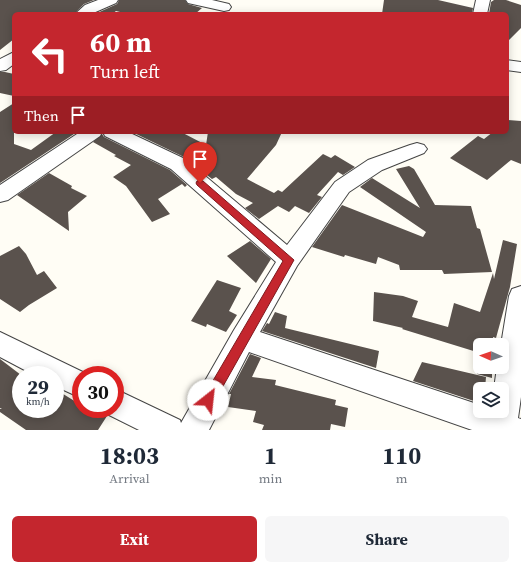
<!DOCTYPE html>
<html lang="en">
<head>
<meta charset="utf-8">
<style>
	:root { --surface:#fff; --page:#f6f6f7; --text:#1f2937; --muted:#747a83; --accent:#c4262e }
	body { margin:0; font-family:"Source Serif 4",serif; background:var(--page); color:var(--text); height:100vh; display:flex; flex-direction:column; font-size:15px; white-space:nowrap }
	* { box-sizing:border-box; margin:0 }
	p { font-size:13px; color:var(--muted) }
	.icon { flex:none; width:22px; height:22px; fill:none; stroke:currentColor; stroke-width:2; stroke-linecap:round; stroke-linejoin:round }
	.map { position:relative; height:430px; overflow:hidden }
	.sheet { display:flex; flex-direction:column; background:var(--surface); flex:1 }
	.sheet>* { flex:none }
	.hud { position:absolute; left:12px; top:12px; width:497px; height:122px; border-radius:6px; box-shadow:0 2px 10px #0003; background:#c4262e; color:#fff; overflow:hidden }
	.needle { width:26px; rotate:272deg }
	.fabs { position:absolute; left:473px; top:338px; display:grid; gap:8px }
	.fabs a { display:grid; place-items:center; width:36px; height:36px; border-radius:6px; background:var(--surface); box-shadow:0 2px 10px #0003; font-size:20px }
	.speed { position:absolute; left:12px; top:366px; display:flex; gap:8px; font-size:20px; font-weight:700; text-align:center }
	.speed>* { display:grid; place-content:center; width:52px; height:52px; border-radius:50%; background:var(--surface); box-shadow:0 2px 10px #0003; line-height:1 }
	.speed small { font-size:10px; font-weight:400 }
	.speed .limit { border:6px solid #d22; background:#fff; color:#111 }
	.pin { position:absolute; display:grid; place-items:center; width:34px; height:34px; color:#fff; margin:-41px -17px; border-radius:50% 50% 50% 0; rotate:-45deg; box-shadow:0 0 4px #0007 }
	.pin .icon { rotate:45deg }
	.me { position:absolute; width:44px; margin:-22px; rotate:29deg; stroke-linejoin:round; filter:drop-shadow(0 0 3px #0008) }
	.turn { display:flex; align-items:center; gap:14px; height:84px; padding:0 12px; font-size:18px }
	.turn .icon { width:52px; height:52px; stroke-width:2.5 }
	.turn b { display:block; font-size:28px; line-height:34px }
	.then { display:flex; align-items:center; height:38px; padding:0 12px; background:#0003; gap:8px; font-size:15px }
	.eta { display:flex; justify-content:space-evenly; align-items:center; height:68px; text-align:center }
	.eta b { font-size:24px; font-weight:700; line-height:28px }
	.cta { display:flex; gap:8px; margin-top:auto; padding:8px 12px }
	.cta a { flex:1; height:46px; border-radius:6px; background:var(--accent); color:#fff; font-size:16px; font-weight:700; line-height:46px; text-align:center }
	.cta a+a { background:var(--page); color:var(--text) }
	.map>svg:first-child { display:block }
</style>
</head>
<body>
<div class="map">
<svg width="521" height="430" viewBox="0 0 521 430">
	<rect width="100%" height="100%" fill="#fffdf5"/>
	<path fill="#5a524d" d="M0 0H94L84 4 74 14H14V39L0 50Z
		M119 0H185L188 4 202 8 195 14H128L116 11 112 14H95L117 4Z
		M384 0H438L473 8 472 14H382Z
		M494 0H506L521 5V28L507 42V14H489L491 2Z
		M0 72H5L14 74V96L0 93Z
		M14 103V144L31 150 56 132H77L0 183V112Z
		M507 120 521 121V164L511 160 487 180 450 158 478 136 484 139 493 132H507Z
		M132 132H181L206 145 208 132H282L276 145 247 179 274 193 278 190 282 192 323 154 331 158 335 155 355 167 343 175 338 172 317 195 322 197 309 213 295 206 289 212 278 206 259 219 245 208 253 203 236 194 216 177 212 179 186 158Z
		M102 134 104 137 170 170 187 185 185 187 182 184 158 199 170 214 152 222 126 186 113 177 131 165 114 156 116 155 93 142Z
		M409 166 414 169 435 205 471 206 477 228 480 229 492 272 444 274 442 270H400L399 265 378 257 376 264 345 255 344 257 312 247 342 205 423 237 426 232 360 187 372 178 420 208 396 169Z
		M49 173 72 186 71 188 87 196 68 212 69 231 17 195Z
		M503 240 517 244 510 287 496 338 493 337V345H480V353L402 329 403 328 373 321 374 292 403 296 418 301 412 317 448 327 454 303 480 312 493 273 494 279Z
		M250 241 271 259 256 283 227 256Z
		M19 246 26 254 37 275 44 271 57 288 29 305 20 312 0 299V256Z
		M217 280 241 288 229 311 237 315 226 332 207 324 206 327 191 321Z
		M275 312 287 316 285 328 379 351 376 368 262 331 267 323 269 324Z
		M250 354 261 358 252 377 276 380 275 385 336 400 335 405 348 408 345 427 331 424 330 430H262L264 425 253 422 256 411 228 407 231 394H229Z
		M0 359 21 375V409H55V389L81 405V409H90L107 416 98 430H26L0 412V409H2L0 408Z
		M422 362 486 377 485 389H480V403L413 381Z
		M480 362V367H492V378L477 374Z"/>
	<g fill="none" stroke-linecap="round" stroke-linejoin="round">
		<defs>
			<path id="minor" d="M98 0H118L116 3 91 14H75L85 5Z
				M186 0H212L229 4 231 7 229 10 224 11 188 3Z
				M476 0H490L487 14H473Z
				M14 52V64L6 70 0 71V59Z
				M507 60 521 62V72L507 70Z
				M80 132H102L100 136 8 200 0 202V185Z
				M103 132H128L185 159 287 245 335 182 368 160 410 145 417 143 424 145 427 149 424 153 382 170 349 192 297 266 260 332 480 405V411H502V389H494L497 367H502V345H501L509 296 512 289 521 286V397L518 418 521 419V430H472L249 352 209 430H139L105 413 103 409H115V389L180 420 181 423 234 330 276 262 171 169 105 136Z
				M0 332 89 375H81V398L55 386V375H34L0 357Z"/>
		</defs>
		<use href="#minor" stroke="#444" stroke-width="2"/>
		<use href="#minor" fill="#fff" fill-rule="evenodd"/>
	</g>
	<path fill="#c4262e" stroke="#7f191e" d="M200 180 203 181 294 260 213 404 208 405 204 404 202 400 204 396 283 261 197 185 196 183 197 181Z"/>
</svg>
<div class="fabs">
<a><svg class="needle" viewBox="-14 -14 28 28"><path d="M0-13l5 13h-10z" fill="#e53935"/><path d="M0 13l5-13h-10z" fill="#747a83"/></svg></a>
<a><svg class="icon" aria-label="layers" viewBox="0 0 24 24"><path d="M12 4l9 5-9 5-9-5zM3 14l9 5 9-5"/></svg></a>
</div>
<div class="speed"><div>29<small>km/h</small></div><div class="limit">30</div></div>
<div class="pin" style="left:200px;top:183px;background:#d93025"><svg class="icon" aria-label="arrive" viewBox="0 0 24 24"><path d="M6 21V4h12l-3 4 3 4H6"/></svg></div>
<svg class="me" style="left:208px;top:400px" viewBox="-20 -20 40 40"><circle r="19" fill="#fff"/><path d="M0-13L10 11 0 6-10 11z" fill="#c4262e"/></svg>
<div class="hud">
<div class="turn"><svg class="icon" aria-label="left" viewBox="0 0 24 24"><path d="M17 20v-9H6M10 6l-5 5 5 5"/></svg><div><b>60 m</b>Turn left</div></div>
<div class="then">Then<svg class="icon" aria-label="arrive" viewBox="0 0 24 24"><path d="M6 21V4h12l-3 4 3 4H6"/></svg></div>
</div>
</div>
<section class="sheet">
<div class="eta">
<div><b>18:03</b><p>Arrival</p></div>
<div><b>1</b><p>min</p></div>
<div><b>110</b><p>m</p></div>
</div>
<div class="cta"><a>Exit</a><a>Share</a></div>
</section>
</body>
</html>
